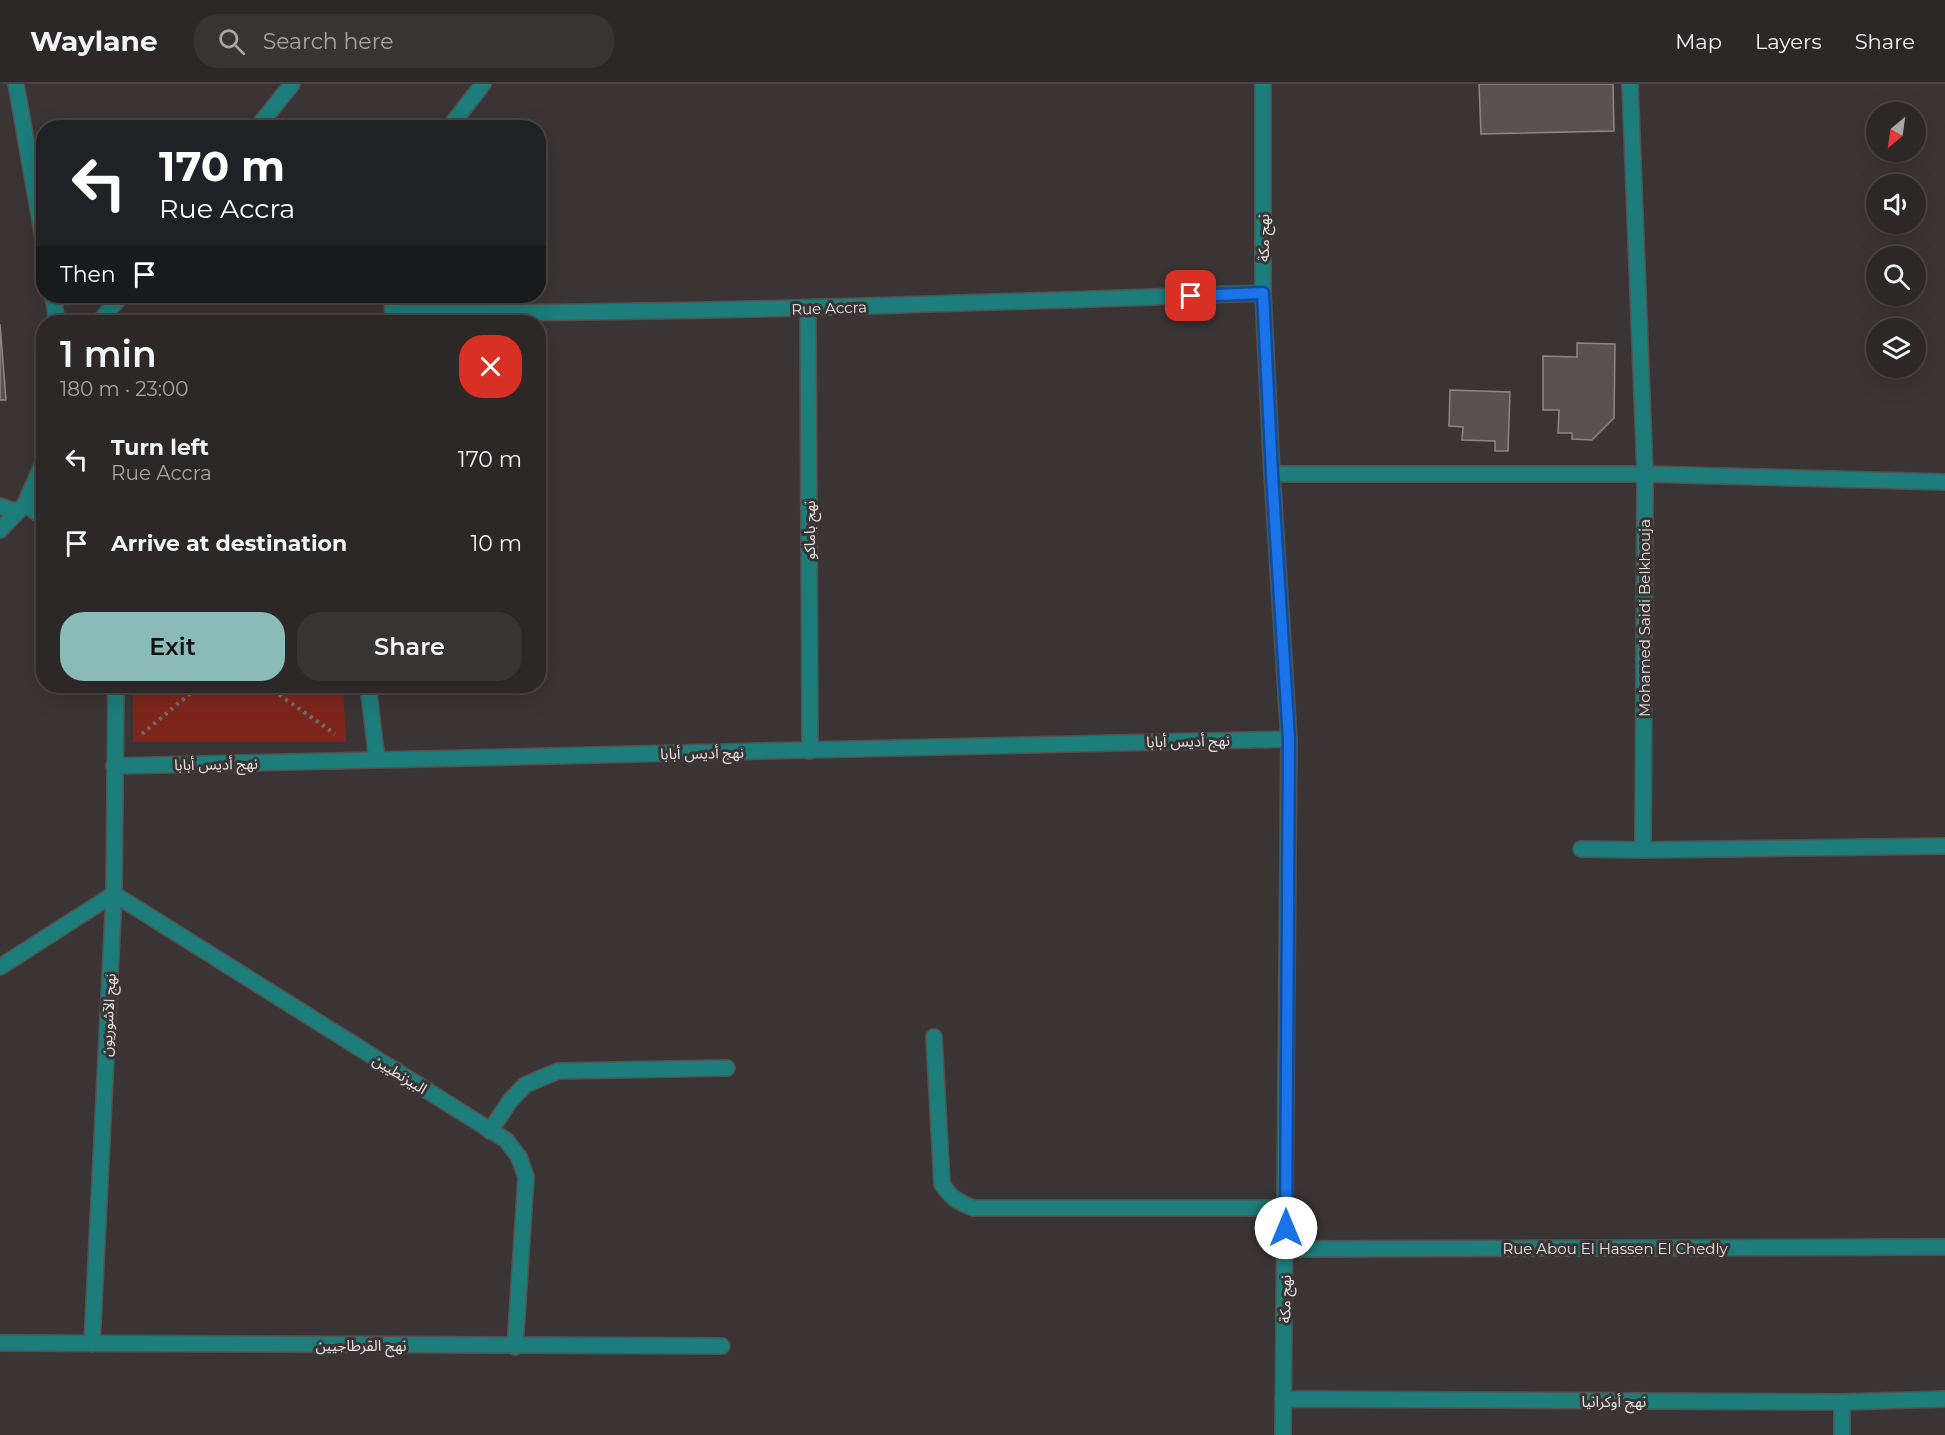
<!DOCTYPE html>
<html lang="en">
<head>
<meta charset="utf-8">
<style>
	:root { --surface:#2c2827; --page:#383433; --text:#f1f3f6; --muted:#a6a6a7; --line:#484444; --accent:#8bbbb9 }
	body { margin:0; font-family:Montserrat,"Noto Sans Arabic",sans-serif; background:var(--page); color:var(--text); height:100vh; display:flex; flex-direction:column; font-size:22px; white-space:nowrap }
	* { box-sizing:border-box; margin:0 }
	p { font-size:20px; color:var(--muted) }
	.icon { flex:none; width:33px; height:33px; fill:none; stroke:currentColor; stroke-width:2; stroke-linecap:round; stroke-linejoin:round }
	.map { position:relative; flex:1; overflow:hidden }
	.details { position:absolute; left:36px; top:231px; width:510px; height:378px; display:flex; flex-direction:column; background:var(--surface); border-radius:24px; box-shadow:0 6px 24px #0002,0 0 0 2px var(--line) }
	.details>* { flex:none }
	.banner { position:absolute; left:36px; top:36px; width:510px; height:183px; border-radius:24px; box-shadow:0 6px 24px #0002,0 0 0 2px var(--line); background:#202124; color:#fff; overflow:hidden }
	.needle { width:39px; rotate:209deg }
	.tools { position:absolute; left:1866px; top:18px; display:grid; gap:12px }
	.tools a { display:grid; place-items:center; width:60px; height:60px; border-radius:50%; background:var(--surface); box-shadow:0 6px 24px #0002,0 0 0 2px var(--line); font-size:30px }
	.pin { position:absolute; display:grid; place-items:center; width:51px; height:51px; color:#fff; margin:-26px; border-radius:12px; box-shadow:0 3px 9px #0006 }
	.me { position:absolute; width:66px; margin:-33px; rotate:0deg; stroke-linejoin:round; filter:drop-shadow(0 0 4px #0008) }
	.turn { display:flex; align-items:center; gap:21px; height:126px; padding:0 24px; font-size:27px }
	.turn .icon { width:78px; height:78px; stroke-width:2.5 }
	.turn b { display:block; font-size:42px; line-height:51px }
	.then { display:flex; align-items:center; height:57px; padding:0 24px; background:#0003; gap:12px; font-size:22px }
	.round { display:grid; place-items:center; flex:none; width:63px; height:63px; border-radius:24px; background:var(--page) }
	.head { display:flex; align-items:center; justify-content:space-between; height:102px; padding:0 24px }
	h1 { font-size:36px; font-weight:600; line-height:45px }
	.primary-button { display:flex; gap:12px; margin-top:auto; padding:12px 24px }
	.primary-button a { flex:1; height:69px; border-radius:24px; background:var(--accent); color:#111; font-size:24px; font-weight:600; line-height:69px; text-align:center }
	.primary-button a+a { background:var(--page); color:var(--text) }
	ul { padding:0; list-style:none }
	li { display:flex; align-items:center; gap:18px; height:84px; padding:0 24px }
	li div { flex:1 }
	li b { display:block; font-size:22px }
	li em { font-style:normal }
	header { display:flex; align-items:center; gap:36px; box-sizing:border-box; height:84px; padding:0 30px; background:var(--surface); border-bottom:2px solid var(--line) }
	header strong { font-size:28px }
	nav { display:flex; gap:33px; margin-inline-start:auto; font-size:21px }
	.search { width:420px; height:54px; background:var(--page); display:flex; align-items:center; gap:15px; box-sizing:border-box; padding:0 21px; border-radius:24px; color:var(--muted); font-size:22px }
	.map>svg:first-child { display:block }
</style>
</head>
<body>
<header>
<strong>Waylane</strong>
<div class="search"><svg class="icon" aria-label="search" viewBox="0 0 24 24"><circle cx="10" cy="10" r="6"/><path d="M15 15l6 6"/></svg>Search here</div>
<nav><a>Map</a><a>Layers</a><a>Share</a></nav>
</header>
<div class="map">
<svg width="1945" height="1351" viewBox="0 0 1945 1351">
	<rect width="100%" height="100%" fill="#3a3534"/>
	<path fill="#7e261b" d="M133 602H343L346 658H133Z"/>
	<path fill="#585352" stroke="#8d8887" stroke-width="1.5" d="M1479 0H1613L1614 47 1481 50Z
		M0 240 6 316H0Z
		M1577 259 1615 260 1614 334 1592 356 1572 355V349H1558L1559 326H1543V272L1577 273Z
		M1450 306 1510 308 1508 367H1495V357L1462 356 1463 343 1449 342Z"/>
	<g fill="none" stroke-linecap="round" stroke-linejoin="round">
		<defs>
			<path id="minor" d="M16 0 44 159
				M1263 0V209L1272 390 1289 655 1283 1351
				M1630 0 1645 390 1643 766
				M257 44 292 0
				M449 44 483 0
				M53 212 57 238
				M392 212 393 238
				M808 225 810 667
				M393 229C684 230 973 219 1263 209
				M99 238 121 212
				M1272 390H1645L1945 398
				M25 420 44 434
				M0 422 17 428
				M0 446 25 420 44 377
				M368 602 377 676
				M114 682 1289 655
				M1581 765 1643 766 1945 762
				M0 883 114 810 506 1056 519 1073 526 1093 515 1263
				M934 953 942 1100C951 1114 958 1118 973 1124H1286
				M490 1047 510 1017 525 1001 558 987 727 984
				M1286 1165 1945 1163
				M0 1259 722 1262
				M92 1260 114 810 116 602
				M1283 1315 1842 1318 1945 1315
				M1842 1351V1318"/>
		</defs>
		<use href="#minor" stroke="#555150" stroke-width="18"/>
		<path stroke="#716d6c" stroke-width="4" stroke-dasharray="3 4.5" stroke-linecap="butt" d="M267 602 335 650
			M142 650 199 602"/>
		<use href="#minor" stroke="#1c7d7b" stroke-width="15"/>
	</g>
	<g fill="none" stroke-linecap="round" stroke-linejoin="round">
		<defs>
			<path id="route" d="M1191 212 1263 209 1272 390 1289 655 1286 1144"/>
		</defs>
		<use href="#route" stroke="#114b97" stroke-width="15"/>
		<use href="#route" stroke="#1a73e8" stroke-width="10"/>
	</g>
	<g text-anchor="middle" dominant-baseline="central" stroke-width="6" stroke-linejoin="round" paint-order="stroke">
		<g font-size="15" fill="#e5e2e2" stroke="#3a3534">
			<text transform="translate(1263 154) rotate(-90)">نهج مكة</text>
			<text transform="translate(829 224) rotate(-2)">Rue Accra</text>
			<text transform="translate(809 446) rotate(-90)">نهج باماكو</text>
			<text transform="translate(1644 534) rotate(-90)">Mohamed Saidi Belkhouja</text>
			<text transform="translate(1188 657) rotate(-1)">نهج أديس أبابا</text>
			<text transform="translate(702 669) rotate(-1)">نهج أديس أبابا</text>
			<text transform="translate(216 680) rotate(-1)">نهج أديس أبابا</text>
			<text transform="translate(108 931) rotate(-87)">نهج الآشوريون</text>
			<text transform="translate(400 990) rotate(32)">البيزنطيين</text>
			<text x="1615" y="1164">Rue Abou El Hassen El Chedly</text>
			<text transform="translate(1285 1215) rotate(-89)">نهج مكة</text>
			<text x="361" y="1261">نهج القرطاجيين</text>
			<text x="1614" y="1317">نهج أوكرانيا</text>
		</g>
	</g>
</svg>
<div class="tools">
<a><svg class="needle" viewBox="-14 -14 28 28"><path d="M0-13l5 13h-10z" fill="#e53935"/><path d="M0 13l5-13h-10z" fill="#a6a6a7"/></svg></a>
<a><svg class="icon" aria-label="sound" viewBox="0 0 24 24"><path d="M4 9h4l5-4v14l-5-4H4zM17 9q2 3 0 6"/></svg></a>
<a><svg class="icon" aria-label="search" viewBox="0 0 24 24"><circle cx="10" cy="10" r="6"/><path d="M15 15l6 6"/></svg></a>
<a><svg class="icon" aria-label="layers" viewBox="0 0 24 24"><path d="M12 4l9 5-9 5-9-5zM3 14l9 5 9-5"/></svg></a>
</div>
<div class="pin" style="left:1191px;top:212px;background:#d93025"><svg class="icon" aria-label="arrive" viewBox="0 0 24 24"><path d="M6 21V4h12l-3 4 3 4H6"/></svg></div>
<svg class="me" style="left:1286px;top:1144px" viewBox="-20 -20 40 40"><circle r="19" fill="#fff"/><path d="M0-13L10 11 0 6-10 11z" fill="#1a73e8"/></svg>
<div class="banner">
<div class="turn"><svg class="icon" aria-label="left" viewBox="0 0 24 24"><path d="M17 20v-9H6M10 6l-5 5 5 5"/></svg><div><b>170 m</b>Rue Accra</div></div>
<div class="then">Then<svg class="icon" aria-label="arrive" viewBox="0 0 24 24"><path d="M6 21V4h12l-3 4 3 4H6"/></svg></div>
</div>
<section class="details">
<div class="head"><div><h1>1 min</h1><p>180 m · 23:00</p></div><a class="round" style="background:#d93025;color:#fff"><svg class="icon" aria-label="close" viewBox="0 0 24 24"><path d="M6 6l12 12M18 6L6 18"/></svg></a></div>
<ul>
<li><svg class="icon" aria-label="left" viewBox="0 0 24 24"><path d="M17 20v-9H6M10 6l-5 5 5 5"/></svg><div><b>Turn left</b><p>Rue Accra</p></div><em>170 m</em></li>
<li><svg class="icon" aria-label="arrive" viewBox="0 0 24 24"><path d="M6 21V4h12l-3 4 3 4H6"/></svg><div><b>Arrive at destination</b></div><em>10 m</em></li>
</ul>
<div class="primary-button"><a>Exit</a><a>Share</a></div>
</section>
</div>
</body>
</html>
